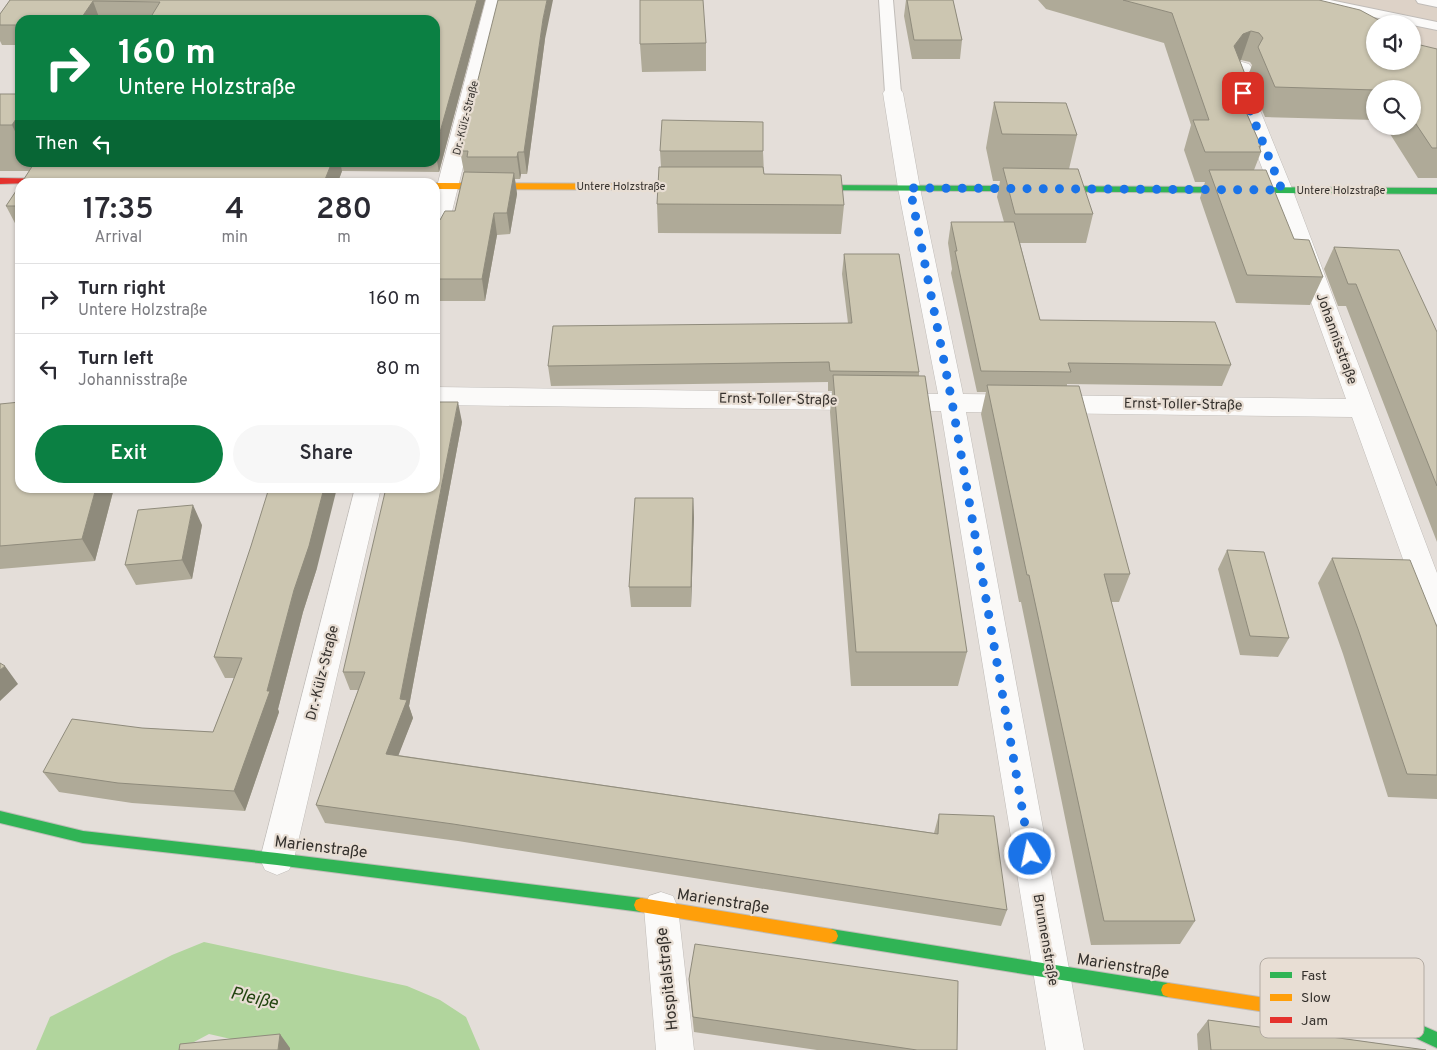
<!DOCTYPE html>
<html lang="en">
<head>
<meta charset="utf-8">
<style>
	:root { --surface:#fff; --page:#f7f7f7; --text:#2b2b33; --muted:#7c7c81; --line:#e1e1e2; --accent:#0b8043 }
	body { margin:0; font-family:Overpass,sans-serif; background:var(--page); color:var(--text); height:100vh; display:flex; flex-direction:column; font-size:19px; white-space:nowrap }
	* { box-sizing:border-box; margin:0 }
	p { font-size:16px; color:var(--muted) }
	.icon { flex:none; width:28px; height:28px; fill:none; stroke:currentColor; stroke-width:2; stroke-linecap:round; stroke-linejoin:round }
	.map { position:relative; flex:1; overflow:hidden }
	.panel { position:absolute; left:15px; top:178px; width:425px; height:315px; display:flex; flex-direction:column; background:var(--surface); border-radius:15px; box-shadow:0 1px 4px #0004 }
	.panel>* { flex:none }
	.hud { position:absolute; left:15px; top:15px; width:425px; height:152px; border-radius:15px; box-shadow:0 1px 4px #0004; background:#0b8043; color:#fff; overflow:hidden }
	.buttons { position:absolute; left:1366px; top:15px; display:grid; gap:10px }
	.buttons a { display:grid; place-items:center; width:55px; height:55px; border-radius:50%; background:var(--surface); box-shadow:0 1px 4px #0004; font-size:25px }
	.pin { position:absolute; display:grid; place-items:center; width:42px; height:42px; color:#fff; margin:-21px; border-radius:10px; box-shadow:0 2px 8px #0006 }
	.me { position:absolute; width:55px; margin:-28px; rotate:350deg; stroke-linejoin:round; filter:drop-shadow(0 0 4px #0008) }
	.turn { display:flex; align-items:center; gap:18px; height:105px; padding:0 20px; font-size:22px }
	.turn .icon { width:65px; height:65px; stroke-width:2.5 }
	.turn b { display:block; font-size:35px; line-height:42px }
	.then { display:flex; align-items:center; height:48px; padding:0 20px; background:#0003; gap:10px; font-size:19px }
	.eta { display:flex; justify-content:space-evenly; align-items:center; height:85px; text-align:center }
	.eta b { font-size:30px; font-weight:600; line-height:35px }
	.action { display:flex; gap:10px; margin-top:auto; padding:10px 20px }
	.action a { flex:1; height:58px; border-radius:30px; background:var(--accent); color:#fff; font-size:20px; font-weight:600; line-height:58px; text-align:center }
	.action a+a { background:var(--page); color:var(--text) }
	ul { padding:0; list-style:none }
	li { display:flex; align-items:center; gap:15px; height:70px; padding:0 20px; border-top:1px solid var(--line) }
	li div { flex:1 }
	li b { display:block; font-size:19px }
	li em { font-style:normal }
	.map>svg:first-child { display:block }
</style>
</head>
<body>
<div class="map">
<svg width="1437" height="1050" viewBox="0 0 1437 1050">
	<rect width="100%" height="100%" fill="#e4ded9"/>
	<path fill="#ddd2c7" d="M1216 0H1437V53L1413 47 1412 24H1375Z"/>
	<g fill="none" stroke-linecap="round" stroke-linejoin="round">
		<path fill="#b1d59d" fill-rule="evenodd" d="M204 942 407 986 440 1000 466 1017 480 1050H279L209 1034 179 1050H36L50 1017 172 955Z"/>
		<defs>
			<path id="lane" d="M879 0H893L901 93 898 96H888L885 93Z
				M1303 0H1330L1437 22V30L1310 4Z
				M1416 0H1437V7L1418 3Z"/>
			<path id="street" d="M486 0H504L446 236 443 241 435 243V194Z
				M1242 62 1249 64 1252 68 1246 76 1293 191 1437 573V624L1427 620 1422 612 1352 417 966 412 1084 1050H1046L941 411 435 405V387L938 394 898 188 883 93 886 89 893 87 900 89 903 93 920 188 963 394 1346 399 1271 191 1226 75 1235 64Z
				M355 488H381L294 859 289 870 277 875 265 870 260 859Z
				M661 892 673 896 678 908 694 1050H656L644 908 649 896Z"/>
			<path id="fast" d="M806 185 1437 188V194L803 190V186Z
				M0 811 83 831 277 853 641 898 646 900 648 905 646 910 641 912 277 865 83 843 0 823Z
				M831 929 1168 983 1173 985 1175 990 1173 995 1168 997 831 943 826 941 824 936 826 931Z
				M1363 1013 1405 1018 1437 1032V1048L1405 1033 1358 1025 1356 1020 1358 1015Z"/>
			<path id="slow" d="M435 183 696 184 700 187 696 190 435 189Z
				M641 898 831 929 836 931 838 936 836 941 831 943 641 912 636 910 634 905 636 900Z
				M1168 983 1363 1013 1368 1015 1370 1020 1368 1025 1363 1027 1168 997 1163 995 1161 990 1163 985Z"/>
			<path id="jam" d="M0 178 59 179 63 182 0 184Z"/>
		</defs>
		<use href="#lane" stroke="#c0bcb8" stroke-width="2"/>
		<use href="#street" stroke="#c0bcb8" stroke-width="1"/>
		<use href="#fast" stroke="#c0bcb8" stroke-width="2"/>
		<use href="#slow" stroke="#c0bcb8" stroke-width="2"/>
		<use href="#jam" stroke="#c0bcb8" stroke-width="2"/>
		<use href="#lane" fill="#fbfaf9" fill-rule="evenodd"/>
		<use href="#street" fill="#fbfaf9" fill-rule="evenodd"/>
		<use href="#fast" fill="#30b455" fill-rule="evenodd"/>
		<use href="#slow" fill="#ff9f0a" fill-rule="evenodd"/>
		<use href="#jam" fill="#e5322d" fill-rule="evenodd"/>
	</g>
	<path fill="#afaa98" d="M10 0H485L439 172 342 171 338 182H22L29 171H0V94H20V162H435V20H20V45H2L0 41V14Z
		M906 0H953L962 40 960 59H912L904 16Z
		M1038 0H1319L1375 61 1437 49V178H1418L1385 126H1412V89H1375V120L1265 117 1248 76 1252 65 1250 62 1241 60 1240 61 1250 87 1244 106 1261 146 1260 150 1261 152 1254 170 1294 239 1323 277 1310 305 1236 303 1200 198 1205 182H1195L1184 150 1191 125 1164 43 1046 9Z
		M545 39 527 174H521L520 179H515L517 194 510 234 497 235 485 301H435V222L440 220 455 211 469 172H464L460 151Z
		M706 43V71L642 72 640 44Z
		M994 102 1077 135 1069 169 1093 214 1086 243H1020L1040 320 1231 365 1222 386 1067 384V386L1130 574 1119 602H1111L1195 921 1180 944 1091 945 1021 602H1019L981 414 986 392H977L951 273 952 269 948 243 951 222H1004L997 197 1000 181H993L986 148Z
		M660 151H763L764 174 844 205 841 234 658 233 657 204 661 167Z
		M20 185V227H17L6 206Z
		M1334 247 1437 332V542L1346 306H1338L1324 269Z
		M844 254 919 372V376L967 652 958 686H851L830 412 832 391H828V382L551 386 548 366 848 323 842 274Z
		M0 404 20 488H114L95 561 0 569Z
		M462 422 409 706 413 718 398 755 934 833 939 814 1007 910 1001 926 458 841 325 823 316 805 358 690H350L343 672Z
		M693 498 694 518 691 607H631L629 587Z
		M202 525 192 579 136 585 125 565Z
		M1227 550 1289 638 1278 657 1240 655 1218 569Z
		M1332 558 1437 627V799L1388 797 1343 654 1318 583Z
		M317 568 303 612 278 709 279 712 245 811 132 803 59 792 43 772 142 728 213 732 234 678H225L214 657Z
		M689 979 957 1050H817L694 1032 690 994Z
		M1208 1020 1426 1050H1198L1197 1034Z"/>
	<path fill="#8f8b7c" d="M477 0H485L439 172 435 150Z
		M547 0H553L545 39 527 174 524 152 543 19Z
		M93 1 100 20H80Z
		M1251 31 1241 60 1234 63V46L1243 34Z
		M20 113V142L12 125Z
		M518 152 521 174 520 179 517 157Z
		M30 162H39L34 171Z
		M332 162H340L342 171 338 182H324Z
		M514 173 517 194 510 234 507 213Z
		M494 213 497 235 485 301 482 279Z
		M458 402 462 422 409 706 413 718 392 772 386 754 400 699Z
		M96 488H114L95 561 82 539Z
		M324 488H337L317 568 303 612 278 709 279 712 245 811 234 791 267 691 294 590Z
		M693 498 694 518 691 607V587Z
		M193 505 202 525 192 579 182 560Z
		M5 666 18 684 0 701V670Z
		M280 1034 290 1048V1050H278Z"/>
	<path fill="#ccc6b1" stroke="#8f8b7c" d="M10 0H477L435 150V20H149L160 2 93 1 80 20H20V25H0V14Z
		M498 0H547L543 19 524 152H518L517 157H467L468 151H460Z
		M640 0H703L706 43 640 44Z
		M907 0H953L962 40H914Z
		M1123 0H1319L1360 10 1386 24H1375V61H1412V43L1437 49V148H1432L1412 118V89H1375V90L1275 87 1258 47 1263 38 1259 33 1251 31 1243 34 1234 46 1250 87H1235L1261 146H1259L1261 152H1205L1193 120H1209L1172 13Z
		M0 94H20V113L12 125H0Z
		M994 102 1066 103 1077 135 1002 134Z
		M662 120 763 122V151H660Z
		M35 162H332L324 182H22Z
		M659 167H763L764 174 841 175 844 205 657 204Z
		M1003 168 1078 169 1093 214H1015Z
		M1209 170H1266L1294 239 1309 240 1323 277 1247 275Z
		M464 172 514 173 507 213H494L482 279H435V222L440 220 445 211H455Z
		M20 185V206H6Z
		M951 222H1014L1040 320 1215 322 1231 365 1068 363 1071 372 981 371 955 251H957Z
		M1334 247 1399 250 1437 332V486L1356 284H1348Z
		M844 254H899L919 372 830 371 829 362 548 366 553 326 852 323Z
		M833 375 925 376 967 652H856Z
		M987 385 1079 386 1130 574H1104L1195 921H1104L1029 575H1027Z
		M20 402V488H96L82 539 0 546V404Z
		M435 402H458L400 699 407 700 386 754 938 834 939 814 994 816 1007 910 453 824 316 805 365 672H343L386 488H435Z
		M269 488H324L309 546 294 590 267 691H270L234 791 118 783 43 772 72 719 142 728 213 732 242 658 214 657 251 546Z
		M635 498H693L691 587H629Z
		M193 505 182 560 125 565 138 510Z
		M1227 550 1264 552 1289 638 1250 636Z
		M1332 558 1410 560 1437 627V775L1407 774 1358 629Z
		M0 663 5 666 0 670Z
		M695 944 958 981 957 1050H917L693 1017 689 979Z
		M1208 1020 1426 1050H1211Z
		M280 1034 278 1050H179L180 1044Z"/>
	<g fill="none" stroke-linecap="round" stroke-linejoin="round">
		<path stroke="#1a73e8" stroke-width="9" stroke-dasharray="0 16.2" d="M1030 854 952 402 910 188 1282 190 1243 93"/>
	</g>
	<g text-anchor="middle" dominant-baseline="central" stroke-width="4.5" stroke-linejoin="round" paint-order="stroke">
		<g font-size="11" fill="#35312d" stroke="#e8ded4">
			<text transform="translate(466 118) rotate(-76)">Dr.-Külz-Straße</text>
			<text x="621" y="187">Untere Holzstraße</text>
			<text x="1341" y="191">Untere Holzstraße</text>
		</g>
		<g font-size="14" fill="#35312d" stroke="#e8ded4">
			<text transform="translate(1336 339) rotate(70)">Johannisstraße</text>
			<text transform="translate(778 400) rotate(1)">Ernst-Toller-Straße</text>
			<text transform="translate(1183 405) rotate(1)">Ernst-Toller-Straße</text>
			<text transform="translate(323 673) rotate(-76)">Dr.-Külz-Straße</text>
			<text transform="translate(1045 940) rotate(80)">Brunnenstraße</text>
		</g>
		<g font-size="16" fill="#35312d" stroke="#e8ded4">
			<text transform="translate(321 848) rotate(7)">Marienstraße</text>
			<text transform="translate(723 902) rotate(9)">Marienstraße</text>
			<text transform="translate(1123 967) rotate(9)">Marienstraße</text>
			<text transform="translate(668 979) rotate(-96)">Hospitalstraße</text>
		</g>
		<g font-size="18" font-style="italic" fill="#22440f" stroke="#e8ded4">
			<text transform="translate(254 999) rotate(13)">Pleiße</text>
		</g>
	</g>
	<rect x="1260" y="958" width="164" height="80" rx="8" fill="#e8ded4" stroke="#b2aaa2" stroke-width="1"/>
	<rect x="1270" y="972" width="22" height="6" fill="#30b455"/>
	<rect x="1270" y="994" width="22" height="7" fill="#ff9f0a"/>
	<rect x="1270" y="1017" width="22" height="6" fill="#e5322d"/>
	<g font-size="14" fill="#35312d">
		<text x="1301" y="980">Fast</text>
		<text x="1301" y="1002">Slow</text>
		<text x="1301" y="1025">Jam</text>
	</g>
</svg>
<div class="buttons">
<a><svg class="icon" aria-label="sound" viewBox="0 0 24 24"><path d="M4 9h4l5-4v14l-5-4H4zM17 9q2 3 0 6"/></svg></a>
<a><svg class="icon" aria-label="search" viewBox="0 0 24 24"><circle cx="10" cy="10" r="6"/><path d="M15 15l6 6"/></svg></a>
</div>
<div class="pin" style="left:1243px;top:93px;background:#d93025"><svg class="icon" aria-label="arrive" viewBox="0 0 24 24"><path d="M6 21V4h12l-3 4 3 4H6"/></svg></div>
<svg class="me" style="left:1030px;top:854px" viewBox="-20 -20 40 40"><circle r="17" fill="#1a73e8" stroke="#fff" stroke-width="3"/><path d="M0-11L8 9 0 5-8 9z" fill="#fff"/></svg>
<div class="hud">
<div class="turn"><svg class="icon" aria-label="right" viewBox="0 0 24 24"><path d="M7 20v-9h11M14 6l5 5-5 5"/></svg><div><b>160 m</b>Untere Holzstraße</div></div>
<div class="then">Then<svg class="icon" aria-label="left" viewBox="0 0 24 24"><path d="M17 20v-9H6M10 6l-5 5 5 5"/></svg></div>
</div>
<section class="panel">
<div class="eta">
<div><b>17:35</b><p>Arrival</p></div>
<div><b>4</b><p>min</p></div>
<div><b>280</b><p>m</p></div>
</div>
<ul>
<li><svg class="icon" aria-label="right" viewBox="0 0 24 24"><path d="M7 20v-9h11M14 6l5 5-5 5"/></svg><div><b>Turn right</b><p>Untere Holzstraße</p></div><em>160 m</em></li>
<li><svg class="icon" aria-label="left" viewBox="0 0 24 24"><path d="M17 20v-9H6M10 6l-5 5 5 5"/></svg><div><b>Turn left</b><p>Johannisstraße</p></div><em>80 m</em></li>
</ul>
<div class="action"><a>Exit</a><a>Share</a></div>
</section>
</div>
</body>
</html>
